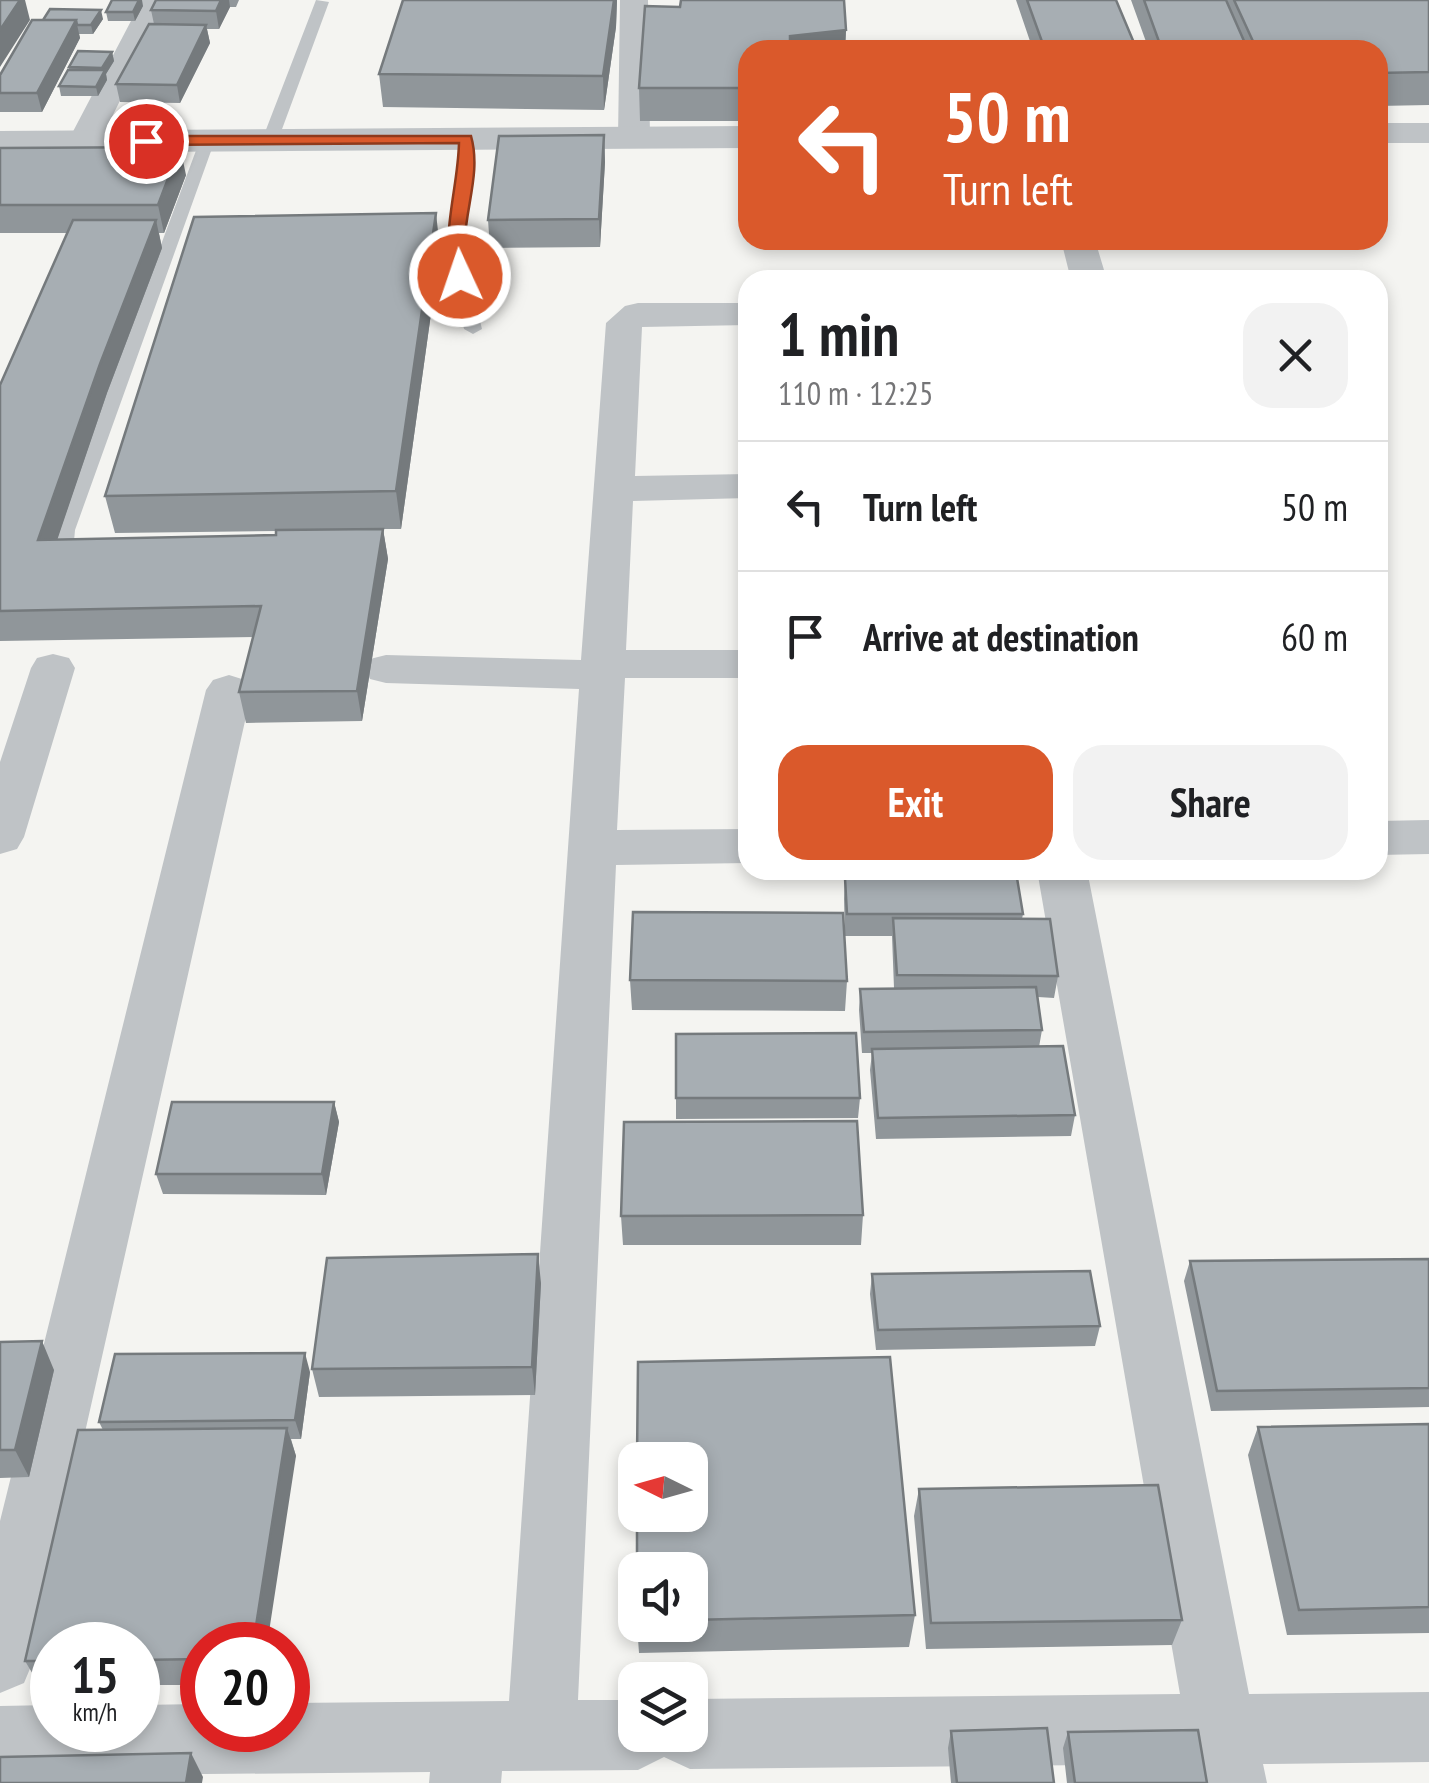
<!DOCTYPE html>
<html lang="en">
<head>
<meta charset="utf-8">
<style>
	:root { --surface:#fff; --page:#f2f2f2; --text:#202124; --muted:#757577; --line:#e0e0e0; --accent:#da592b }
	body { margin:0; font-family:"PT Sans Narrow",sans-serif; background:var(--page); color:var(--text); height:100vh; display:flex; flex-direction:column; font-size:38px; white-space:nowrap }
	* { box-sizing:border-box; margin:0 }
	p { font-size:32px; color:var(--muted) }
	.icon { flex:none; width:55px; height:55px; fill:none; stroke:currentColor; stroke-width:2; stroke-linecap:round; stroke-linejoin:round }
	.map { position:relative; flex:1; overflow:hidden }
	.drawer { position:absolute; left:738px; top:270px; width:650px; height:610px; display:flex; flex-direction:column; background:var(--surface); border-radius:30px; box-shadow:0 5px 15px #0003 }
	.drawer>* { flex:none }
	.guide { position:absolute; left:738px; top:40px; width:650px; height:210px; border-radius:30px; box-shadow:0 5px 15px #0003; background:#da592b; color:#fff; overflow:hidden }
	.needle { width:65px; rotate:275deg }
	.fabs { position:absolute; left:618px; top:1442px; display:grid; gap:20px }
	.fabs a { display:grid; place-items:center; width:90px; height:90px; border-radius:20px; background:var(--surface); box-shadow:0 5px 15px #0003; font-size:50px }
	.speed { position:absolute; left:30px; top:1622px; display:flex; gap:20px; font-size:50px; font-weight:700; text-align:center }
	.speed>* { display:grid; place-content:center; width:130px; height:130px; border-radius:50%; background:var(--surface); box-shadow:0 5px 15px #0003; line-height:1 }
	.speed small { font-size:25px; font-weight:400 }
	.speed .limit { border:15px solid #d22; background:#fff; color:#111 }
	.pin { position:absolute; display:grid; place-items:center; width:85px; height:85px; color:#fff; margin:-42px; border:5px solid #fff; border-radius:50%; box-shadow:0 2px 10px #0007 }
	.me { position:absolute; width:110px; margin:-55px; rotate:357deg; stroke-linejoin:round; filter:drop-shadow(0 0 8px #0008) }
	.turn { display:flex; align-items:center; gap:35px; height:210px; padding:0 40px; font-size:45px }
	.turn .icon { width:130px; height:130px; stroke-width:2.5 }
	.turn b { display:block; font-size:70px; line-height:85px }
	.round { display:grid; place-items:center; flex:none; width:105px; height:105px; border-radius:30px; background:var(--page) }
	.headline { display:flex; align-items:center; justify-content:space-between; height:170px; padding:0 40px }
	h1 { font-size:60px; font-weight:700; line-height:75px }
	.button { display:flex; gap:20px; margin-top:auto; padding:20px 40px }
	.button a { flex:1; height:115px; border-radius:30px; background:var(--accent); color:#fff; font-size:40px; font-weight:700; line-height:115px; text-align:center }
	.button a+a { background:var(--page); color:var(--text) }
	ul { padding:0; list-style:none }
	li { display:flex; align-items:center; gap:30px; height:130px; padding:0 40px; border-top:2px solid var(--line) }
	li div { flex:1 }
	li b { display:block; font-size:38px }
	li em { font-style:normal }
	.map>svg:first-child { display:block }
</style>
</head>
<body>
<div class="map">
<svg width="1429" height="1783" viewBox="0 0 1429 1783">
	<rect width="100%" height="100%" fill="#f4f4f1"/>
	<g fill="none" stroke-linecap="round" stroke-linejoin="round">
		<path fill="#bfc3c6" fill-rule="evenodd" d="M316 0 329 2 278 140 264 143 262 140Z
			M466 134 474 139 473 183 462 249 482 329 473 334 464 329 444 249 457 183 458 139Z
			M201 137 215 140 75 530 73 553 89 564 85 569H71L52 556 55 530Z"/>
		<path fill="#bfc3c6" fill-rule="evenodd" d="M142 0H170L100 141 95 148H73L68 141Z
			M620 0H648L650 138 645 145H623L618 138Z
			M1061 240H1095L1107 280H1071Z
			M638 303H748V325L642 327 635 476 748 474V498L633 501 626 650H748V678H625L617 830 748 829V863L616 865 578 1700H635V1735H690V1699L1180 1694 1037 870H1087L1249 1694 1429 1692V1762L1263 1764 1267 1783H1195L1192 1764 690 1769 664 1757 638 1770 502 1771 501 1783H429L430 1772 0 1776V1706L52 1705V1730H138V1705L202 1704V1730H288V1703L509 1701 579 689 386 683 370 679 364 669 370 659 386 655 581 660 606 323 625 306Z
			M53 654 69 658 75 668 24 837 17 849 0 854V762L31 668 37 658Z
			M229 675 245 680 252 690 34 1659 24 1683 0 1693V1521L206 690 213 680Z
			M1429 820V854L1378 855V821Z"/>
		<path fill="#bfc3c6" fill-rule="evenodd" d="M1378 123H1429V143H1378Z
			M748 126V148L0 153V131Z"/>
	</g>
	<path fill="#90969a" d="M156 0H239L236 7H230L219 29H207L210 43 180 103 120 102 116 84 154 24 151 10Z
		M403 0H617L616 27 604 110 383 107 379 74Z
		M681 0H844L846 30 845 49 922 50H748V121H640L639 88 645 6 680 7Z
		M1016 0H1116L1137 50H1033Z
		M1131 0H1429V105L1378 106V50H1149Z
		M143 6 135 21H108L106 12Z
		M103 19 93 34H79L80 38 42 112H0V75L32 20Z
		M112 52 114 61 106 74 107 80 98 96H61L59 86 69 70V67Z
		M604 135 605 162 600 247 490 248 488 220Z
		M0 148 186 175 164 233H159L162 248 107 393 57 539 276 535V531L115 533 105 496 440 249 401 529H383L388 559 362 721 246 723 239 692 254 637 0 641V385L67 233H0Z
		M845 878 1023 914 1022 919 1058 976 1054 998 1038 997 1042 1030 1039 1047 1075 1115 1071 1136 876 1139 870 1070 872 1053H862L859 1010 860 989 894 988 892 936H845L844 899Z
		M630 980 847 981 845 1011 632 1010Z
		M676 1034 860 1098 858 1118 676 1119Z
		M334 1102 339 1122 326 1195 163 1194 156 1174Z
		M863 1215 861 1245H623L621 1216Z
		M1429 1259V1407L1211 1411 1184 1281 1190 1261Z
		M872 1274 1100 1326 1095 1346 876 1350 870 1294Z
		M541 1283 535 1395 319 1397 312 1369Z
		M0 1342 54 1370 29 1477 0 1478Z
		M310 1372 301 1439H291L296 1456 202 1645V1685H138V1645H52V1686H40L25 1661 103 1430 99 1422Z
		M1429 1424V1633L1287 1635 1248 1455 1258 1427Z
		M919 1489 1182 1620 1172 1645 926 1649 914 1516Z
		M690 1570 915 1615 909 1647 639 1653 637 1625H690Z
		M951 1731 1054 1783H951L948 1748Z
		M1068 1732 1207 1783H1067L1063 1748Z"/>
	<path fill="#757a7d" d="M20 0H25L30 20 0 67V30Z
		M139 0H142L143 6 135 21 133 12Z
		M221 0H229L230 7 219 29 216 11Z
		M614 0H617L616 27 604 110 603 76Z
		M101 10 103 19 93 34 91 25Z
		M76 20 80 38 42 112 37 93Z
		M206 25 210 43 180 103 177 85Z
		M846 30 845 50H789L790 36Z
		M112 52 114 61 106 74 107 80 98 96 96 87 104 74 102 68Z
		M604 135 605 162 600 247 599 219Z
		M180 147 186 175 164 233 158 205Z
		M436 213 440 249 401 529 396 491Z
		M156 220 162 248 107 393 47 570 38 540 100 364Z
		M383 529 388 559 362 721 357 691Z
		M334 1102 339 1122 326 1195 322 1174Z
		M538 1254 541 1283 535 1395 532 1367Z
		M42 1341 54 1370 29 1477 15 1450Z
		M305 1353 310 1372 301 1439 295 1420Z
		M287 1428 296 1456 267 1645H253Z
		M191 1753 203 1777 202 1783H186Z"/>
	<path fill="#a7aeb3" stroke="#757a7d" stroke-width="2.5" d="M0 0H20L0 30Z
		M112 0H139L133 12H106Z
		M156 0H221L216 11 151 10Z
		M403 0H614L603 76 379 74Z
		M681 0H844L846 30 790 36V49L922 50H748V88H639L645 6 680 7Z
		M1027 0H1116L1137 50H1045Z
		M1144 0H1226L1248 50H1162Z
		M1234 0H1429V72L1378 73V50H1257Z
		M50 9 101 10 91 25H77L76 20H43Z
		M32 20H76L37 93H0V75Z
		M149 24 206 25 177 85 116 84Z
		M78 51 112 52 102 68 69 67Z
		M68 70H105L96 87 59 86Z
		M604 135 599 219 488 220 499 136Z
		M180 147 158 205H0V148Z
		M436 213 396 491 105 496 194 217Z
		M73 220H156L100 364 38 540 276 535V530L383 529 357 691 239 692 261 606 0 611V385Z
		M845 878H1017L1023 914H847Z
		M633 912 843 913 847 981 630 980Z
		M893 918 1050 919 1058 976 897 975Z
		M1036 987 1042 1030 864 1032 860 989Z
		M856 1033 860 1098H676V1034Z
		M1063 1046 1075 1115 878 1118 872 1049Z
		M172 1102H334L322 1174H156Z
		M857 1121 863 1215 621 1216 624 1122Z
		M538 1254 532 1367 312 1369 327 1258Z
		M1429 1259V1388L1217 1391 1190 1261Z
		M1090 1271 1100 1326 878 1330 872 1274Z
		M42 1341 15 1450H0V1342Z
		M305 1353 295 1420 99 1422 115 1354Z
		M890 1357 915 1615 690 1620V1570H637V1515H690V1460H637L638 1362Z
		M1429 1424V1607L1299 1610 1258 1427Z
		M287 1428 253 1645H202V1659L138 1660V1645H52V1661H25L78 1430Z
		M1158 1485 1182 1620 931 1623 919 1489Z
		M1047 1728 1054 1783H957L951 1731Z
		M1198 1730 1207 1783H1075L1068 1732Z
		M191 1753 186 1783H0V1757Z"/>
	<path fill="#da592b" stroke="#8e3a1c" stroke-width="2.5" d="M471 136C484 182 455 225 468 276L460 280 452 276C441 233 458 188 459 143L146 145 138 141 146 136Z"/>
</svg>
<div class="fabs">
<a><svg class="needle" viewBox="-14 -14 28 28"><path d="M0-13l5 13h-10z" fill="#e53935"/><path d="M0 13l5-13h-10z" fill="#757577"/></svg></a>
<a><svg class="icon" aria-label="sound" viewBox="0 0 24 24"><path d="M4 9h4l5-4v14l-5-4H4zM17 9q2 3 0 6"/></svg></a>
<a><svg class="icon" aria-label="layers" viewBox="0 0 24 24"><path d="M12 4l9 5-9 5-9-5zM3 14l9 5 9-5"/></svg></a>
</div>
<div class="speed"><div>15<small>km/h</small></div><div class="limit">20</div></div>
<div class="pin" style="left:146px;top:141px;background:#d93025"><svg class="icon" aria-label="arrive" viewBox="0 0 24 24"><path d="M6 21V4h12l-3 4 3 4H6"/></svg></div>
<svg class="me" style="left:460px;top:276px" viewBox="-20 -20 40 40"><circle r="17" fill="#da592b" stroke="#fff" stroke-width="3"/><path d="M0-11L8 9 0 5-8 9z" fill="#fff"/></svg>
<div class="guide">
<div class="turn"><svg class="icon" aria-label="left" viewBox="0 0 24 24"><path d="M17 20v-9H6M10 6l-5 5 5 5"/></svg><div><b>50 m</b>Turn left</div></div>
</div>
<section class="drawer">
<div class="headline"><div><h1>1 min</h1><p>110 m · 12:25</p></div><a class="round"><svg class="icon" aria-label="close" viewBox="0 0 24 24"><path d="M6 6l12 12M18 6L6 18"/></svg></a></div>
<ul>
<li><svg class="icon" aria-label="left" viewBox="0 0 24 24"><path d="M17 20v-9H6M10 6l-5 5 5 5"/></svg><div><b>Turn left</b></div><em>50 m</em></li>
<li><svg class="icon" aria-label="arrive" viewBox="0 0 24 24"><path d="M6 21V4h12l-3 4 3 4H6"/></svg><div><b>Arrive at destination</b></div><em>60 m</em></li>
</ul>
<div class="button"><a>Exit</a><a>Share</a></div>
</section>
</div>
</body>
</html>
